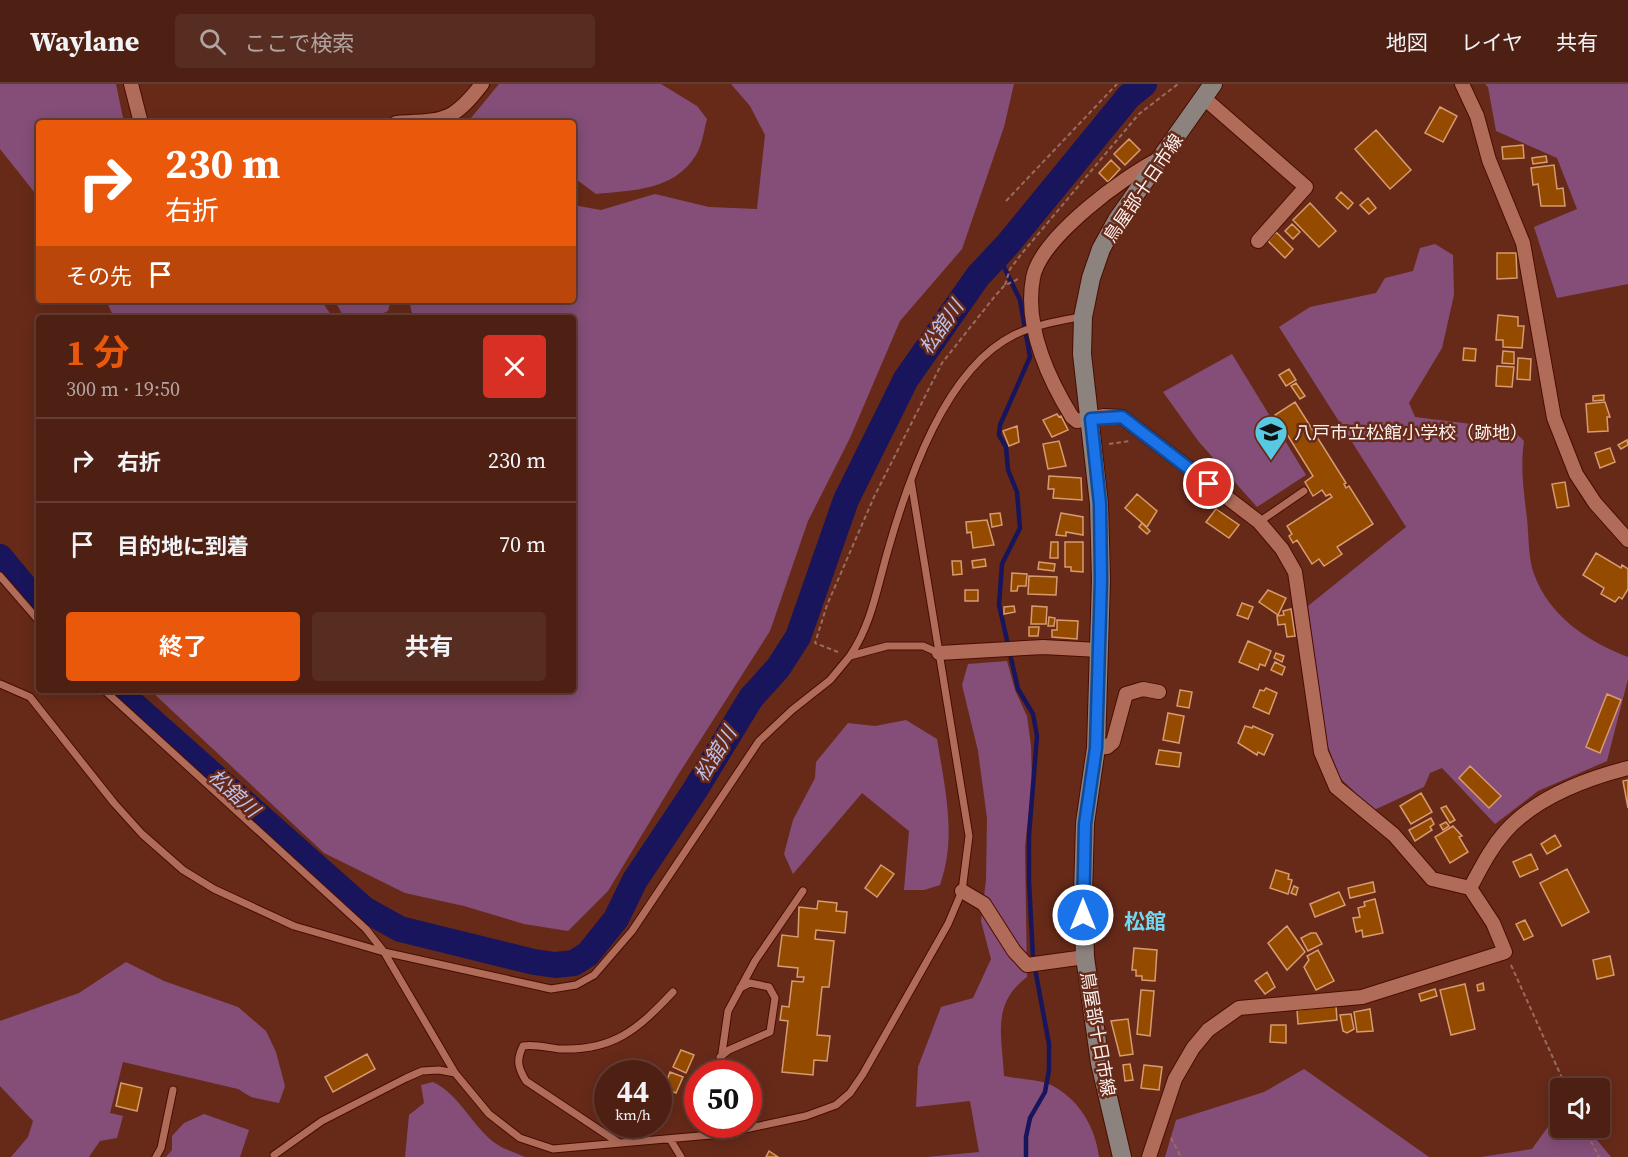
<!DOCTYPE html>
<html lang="ja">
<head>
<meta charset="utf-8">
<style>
	:root { --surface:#4d2013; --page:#572d21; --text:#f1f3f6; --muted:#b3a3a0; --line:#643e33; --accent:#ea580c }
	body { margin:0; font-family:"Source Serif 4","Noto Sans JP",serif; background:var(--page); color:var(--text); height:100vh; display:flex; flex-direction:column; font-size:22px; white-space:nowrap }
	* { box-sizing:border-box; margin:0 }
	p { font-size:20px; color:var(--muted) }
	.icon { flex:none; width:33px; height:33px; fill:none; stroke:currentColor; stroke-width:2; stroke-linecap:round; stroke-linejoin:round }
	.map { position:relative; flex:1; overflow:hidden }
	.drawer { position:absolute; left:36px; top:231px; width:540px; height:378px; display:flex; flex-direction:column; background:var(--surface); border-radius:6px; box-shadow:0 3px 15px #0003,0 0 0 2px var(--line) }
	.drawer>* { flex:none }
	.guide { position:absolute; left:36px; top:36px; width:540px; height:183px; border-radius:6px; box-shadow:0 3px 15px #0003,0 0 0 2px var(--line); background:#ea580c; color:#fff; overflow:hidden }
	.tools { position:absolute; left:1550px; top:994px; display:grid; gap:12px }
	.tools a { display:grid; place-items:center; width:60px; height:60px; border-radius:6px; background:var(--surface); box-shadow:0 3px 15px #0003,0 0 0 2px var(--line); font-size:30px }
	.speed { position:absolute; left:594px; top:976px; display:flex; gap:12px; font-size:30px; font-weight:700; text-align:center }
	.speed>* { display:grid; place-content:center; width:78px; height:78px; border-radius:50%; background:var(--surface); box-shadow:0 3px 15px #0003,0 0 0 2px var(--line); line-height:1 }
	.speed small { font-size:15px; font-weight:400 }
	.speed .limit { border:9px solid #d22; background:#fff; color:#111 }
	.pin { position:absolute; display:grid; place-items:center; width:51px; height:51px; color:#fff; margin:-26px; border:3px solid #fff; border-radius:50%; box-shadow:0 2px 6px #0007 }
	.me { position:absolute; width:66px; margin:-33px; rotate:0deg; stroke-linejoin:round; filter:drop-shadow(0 0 4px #0008) }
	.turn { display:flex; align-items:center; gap:21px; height:126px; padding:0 30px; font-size:27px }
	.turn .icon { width:78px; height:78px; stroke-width:2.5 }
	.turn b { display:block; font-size:42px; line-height:51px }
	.then { display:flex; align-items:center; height:57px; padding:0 30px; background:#0003; gap:12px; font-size:22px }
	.round { display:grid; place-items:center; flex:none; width:63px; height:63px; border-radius:6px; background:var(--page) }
	.overview { display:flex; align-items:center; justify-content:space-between; height:102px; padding:0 30px }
	h1 { font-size:36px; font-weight:700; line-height:45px; color:var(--accent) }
	.button { display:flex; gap:12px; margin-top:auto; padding:12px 30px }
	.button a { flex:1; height:69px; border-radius:6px; background:var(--accent); color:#fff; font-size:24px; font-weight:700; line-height:69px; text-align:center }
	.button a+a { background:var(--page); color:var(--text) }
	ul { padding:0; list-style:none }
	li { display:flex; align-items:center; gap:18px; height:84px; padding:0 30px; border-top:2px solid var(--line) }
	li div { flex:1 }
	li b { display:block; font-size:22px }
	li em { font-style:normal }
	header { display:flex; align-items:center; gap:36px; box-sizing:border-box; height:84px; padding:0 30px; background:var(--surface); border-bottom:2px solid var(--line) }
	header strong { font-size:28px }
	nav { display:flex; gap:33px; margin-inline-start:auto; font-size:21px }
	.search { width:420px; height:54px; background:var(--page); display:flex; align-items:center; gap:15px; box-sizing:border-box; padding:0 21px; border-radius:6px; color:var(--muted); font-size:22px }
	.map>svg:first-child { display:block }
</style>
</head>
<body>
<header>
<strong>Waylane</strong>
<div class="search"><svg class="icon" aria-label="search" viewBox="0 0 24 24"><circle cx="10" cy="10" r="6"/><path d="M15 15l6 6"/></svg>ここで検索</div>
<nav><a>地図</a><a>レイヤ</a><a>共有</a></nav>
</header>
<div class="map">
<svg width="1628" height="1073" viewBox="0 0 1628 1073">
	<rect width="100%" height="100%" fill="#672a19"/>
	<path fill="#844e78" d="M0 0H116L124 39H39V114L0 65Z
		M499 0H661L697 22 707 35C704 46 702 62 696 71 674 107 633 106 596 110L573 93V39H467Z
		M731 0H1014L1004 43 962 165 900 237 850 354 808 437 770 547 678 691 608 807 568 847 524 840 464 822 405 809 324 769 150 606H573V234H413L409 216H573V121L601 126 655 110 709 123 757 125 765 51 750 22Z
		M1485 0H1628V200L1557 214 1534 143 1577 125 1557 74 1496 47 1488 3Z
		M1435 160 1453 171 1454 211 1442 264 1409 319 1415 333 1512 345 1524 357C1520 384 1524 409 1527 435 1529 453 1528 474 1534 490 1549 532 1588 558 1628 573V595L1607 677 1538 707 1495 740 1442 684 1430 689 1424 703 1374 726 1340 694 1325 655 1308 522 1406 443 1279 243 1310 223 1376 209 1385 194 1413 187 1420 164Z
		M106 216H321L333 234H114Z
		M334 216H391L388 227 373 234 344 233Z
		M1232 270 1306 391 1257 423 1199 358 1163 308Z
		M1007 577 1015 606 1027 632 1031 662 1032 699 1025 763 1027 893C991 920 1002 952 1004 992 1018 995 1039 995 1051 1001 1079 1015 1095 1043 1099 1073H926L979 1068 970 1017 916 1023 918 983 941 923 973 914 991 875 981 837 986 796 987 734 978 667 962 601 968 580Z
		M906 636 937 655C945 705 957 753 940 801L924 806H904L909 747 862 709 793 790 784 770 793 736 815 694 816 678 848 639 875 642Z
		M126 878 164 897 238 923 266 947 276 968 285 1002 279 1019 251 1013 238 1005 123 978 110 1029 123 1032 117 1054 100 1057 89 1073H11L28 1053 33 1037 0 1002V937L79 909Z
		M1304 985 1429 1073H1165L1176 1036 1264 1008Z
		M433 998C461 1011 472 1044 498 1061 506 1066 516 1069 525 1073H405L409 1031 424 1019 421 1001Z
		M1560 1026V1044H1587L1611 1073H1481L1532 1065Z
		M204 1030 249 1046 240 1073H166L172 1066V1052L184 1039Z"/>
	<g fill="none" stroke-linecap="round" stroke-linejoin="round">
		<path stroke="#18155c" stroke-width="4.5" d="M992 176 1004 183 1020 216 1030 273 1000 341 999 351 1006 363 1008 386 1017 408 1020 444 1002 480 999 521 1018 605 1033 630 1037 652 1029 751V797L1033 874 1049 960V986L1045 1008 1030 1034 1026 1053V1073"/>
		<path stroke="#18155c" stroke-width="26" d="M0 473 39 520
			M117 606 364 825 400 845 534 878 555 881 574 879 588 870 616 835 635 796 695 706 751 614 778 584 798 553 846 416 906 295 978 192 1008 160 1129 12 1144 0"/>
	</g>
	<path fill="#944b00" stroke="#d79b70" stroke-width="1.5" d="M1440 23 1457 32 1443 58 1425 49Z
		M1376 46 1411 86 1390 105 1355 65Z
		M1129 55 1140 66 1125 81 1114 70Z
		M1523 61 1524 74 1503 75 1502 63Z
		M1546 72 1547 78 1533 80 1532 74Z
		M1111 76 1120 85 1108 98 1099 89Z
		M1554 81 1557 105 1563 104 1565 122H1541L1538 100 1533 101 1531 84Z
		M1341 108 1353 119 1348 125 1336 114Z
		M1368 114 1376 124 1369 130 1360 121Z
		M1310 119 1336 147 1319 163 1293 136Z
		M1292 140 1300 148 1293 155 1285 147Z
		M1276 148 1293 165 1285 174 1268 157Z
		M1497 169H1516L1517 194 1497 195Z
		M1498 231 1518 233V242H1524L1522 264 1503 263V256H1496Z
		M1464 264 1476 265 1475 277 1463 276Z
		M1503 267 1514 268V280L1502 279Z
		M1518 274 1531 275 1530 296 1517 295Z
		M1497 282 1514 283 1512 303 1496 302Z
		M1289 285 1296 296 1286 302 1279 291Z
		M1296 299 1305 312 1300 315 1291 302Z
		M1604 311V316L1593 317V312Z
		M1295 318 1346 399 1344 400 1346 404 1349 402 1373 440 1337 463 1342 470 1324 482 1319 475 1312 480 1297 456 1293 459 1289 452 1292 450 1287 442 1332 413 1330 410 1326 412 1322 406 1313 412 1305 398 1313 392 1275 331Z
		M1605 318 1610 333H1607L1608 347 1588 348 1586 320Z
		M1057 330 1059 333 1061 332 1068 346 1052 353 1043 336Z
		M1017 342 1019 358 1009 362 1003 347Z
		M1627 356 1628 361 1621 365 1618 361Z
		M1059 357 1066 382 1048 385 1043 360Z
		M1610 364 1615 378 1600 384 1595 369Z
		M1049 392 1081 394 1082 416 1053 414 1054 405H1048Z
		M1565 398 1569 422 1557 424 1552 400Z
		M1137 410 1157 427 1147 443 1125 424Z
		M1216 425 1239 441 1229 454 1206 438Z
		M1000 429 1002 441 992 443 990 430Z
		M1061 429 1083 433V451L1066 448V452L1056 451Z
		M987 436 994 461 973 464 971 448 967 449 966 438Z
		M1142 439 1150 447 1147 450 1139 443Z
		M1051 458H1058V474H1050Z
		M1065 458H1083V488L1071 487V483H1065Z
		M1596 469 1621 484 1622 481 1628 485V505L1622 515 1619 513 1615 518 1601 510 1604 504 1583 491Z
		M985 475 986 482 973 484 972 477Z
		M952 477H961L962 490 953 491Z
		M1039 478 1055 480 1054 487 1038 485Z
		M1012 489 1027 490 1026 502H1018L1017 507H1011Z
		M1029 492 1057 493 1056 511 1028 510Z
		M965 506H978V517H965Z
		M1268 506 1286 514 1278 531 1259 518Z
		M1242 519 1253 523 1248 535 1237 531Z
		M1014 522 1015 528 1004 530V523Z
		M1032 522 1047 523 1046 540H1031Z
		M1291 525 1295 552 1287 553 1285 540 1278 541 1277 532 1284 531 1283 527Z
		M1049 533 1055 534 1054 542H1048Z
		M1057 536 1078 537 1077 555 1052 553V546H1057Z
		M1029 543H1039L1038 552H1029Z
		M1248 557 1271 567 1265 582 1260 580 1258 586 1239 578Z
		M1276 569 1284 572 1282 578 1274 574Z
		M1275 578 1285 583 1282 591 1271 586Z
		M1266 604 1277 609 1269 630 1253 623 1260 606 1264 607Z
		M1180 606 1192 608 1189 624 1177 622Z
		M1607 610 1621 616 1600 669 1586 663Z
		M1168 629 1184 632 1179 659 1163 656Z
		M1245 642 1252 644 1253 642 1273 651 1264 671 1258 668 1257 671 1238 659Z
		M1159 666 1181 669 1179 683 1156 680Z
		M1470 682 1501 712 1489 724 1459 694Z
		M1628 696V724L1623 697Z
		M1421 709 1432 728 1411 740 1400 722Z
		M1446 722 1455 736 1450 739 1441 724Z
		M1431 734 1434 740 1430 743 1432 746 1415 757 1409 746Z
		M1446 738 1449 742 1443 746 1440 741Z
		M1453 742 1462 752 1459 753 1468 768 1450 779 1435 753Z
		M1555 751 1561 762 1547 770 1541 760Z
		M1531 770 1538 785 1520 793 1513 778Z
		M881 781 894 790 877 813 865 804Z
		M1567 785 1589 828 1562 842 1540 799Z
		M1276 786 1289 790 1288 795 1292 796 1288 810 1270 804Z
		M1373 798 1375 808 1350 814 1348 804Z
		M1294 802 1298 804 1296 811 1291 809Z
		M1339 808 1345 821 1315 833 1310 820Z
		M1375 815 1383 849 1363 853 1362 846 1356 848 1353 834 1360 833 1358 824 1365 822 1364 818Z
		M818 817 837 819 836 827 847 828 845 849 816 846 815 855 834 857 829 903H822L817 951 830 952 827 977 814 976 813 991 782 988 788 937 780 936 782 922 789 923 792 897 803 898 804 893H797L798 884 778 882 782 851 798 853 799 823 817 825Z
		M1525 836 1533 852 1524 856 1516 840Z
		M1287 842 1305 868 1287 886 1268 859Z
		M1311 849H1316L1322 860 1308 867 1301 854Z
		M1134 864 1157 866 1155 897 1142 896V892H1136V886H1132Z
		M1318 866 1334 897 1316 906 1304 883 1309 876 1307 872Z
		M1610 872 1614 891 1597 895 1593 876Z
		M1267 888 1275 903 1265 910 1255 897Z
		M1483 899 1484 906 1478 907 1477 901Z
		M1465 900 1475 945 1451 951 1440 906Z
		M1435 905 1437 912 1421 917 1419 910Z
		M1141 906 1154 907 1150 952 1137 950Z
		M1336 922 1337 936 1298 940 1297 926Z
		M1370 925 1373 947 1357 948 1354 928Z
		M1351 930 1354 945 1347 949 1343 947 1340 931Z
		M1128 935 1133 970 1120 972 1111 937Z
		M1271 941H1286V959L1270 958Z
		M681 966 694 971 686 989 673 983Z
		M367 970 375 985 333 1008 325 993Z
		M1130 980 1133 996 1125 997 1123 981Z
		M1144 981 1162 983 1159 1006 1141 1004Z
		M670 988 683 993 676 1009 664 1004Z
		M121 999 142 1004 137 1027 116 1022Z
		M769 1067 778 1073H766Z"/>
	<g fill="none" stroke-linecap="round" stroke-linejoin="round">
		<defs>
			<path id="lane" d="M1259 438 1304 407
				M0 492 39 537
				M850 572C872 539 877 504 888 466 908 396 945 285 1014 251 1034 241 1059 237 1080 233
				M0 600 30 613 114 719 142 750 183 786 214 805 294 842 384 868 551 905 576 901 594 891 632 847 759 657 792 626 830 596 850 572 887 562H923L939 569
				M104 606 366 845 384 868 455 989 489 1030 520 1054 553 1065 722 1050 806 1032 836 1021 850 1009 863 990 948 840 962 807 969 752 911 397
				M720 973 729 966 770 948 775 914 769 903 750 899 740 904
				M719 990 728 927 755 877 803 807
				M722 1041V1050
				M670 1055 681 1073
				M619 1059 526 997C518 984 516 976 523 962 536 960 548 964 560 965 614 967 638 945 673 908
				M274 1071 322 1037 406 994 422 987 439 986 455 989
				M156 1073 161 1064 173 1006"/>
			<path id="street" d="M131 0 141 39
				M1462 0 1477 32 1489 76 1523 159 1554 334 1576 390 1595 419 1628 456
				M1204 14 1306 103 1258 157
				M396 39C444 36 452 39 482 0
				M939 569 1043 563 1099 566
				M1096 664 1107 663 1113 658 1126 610 1143 605 1159 608
				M1470 804C1481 784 1490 765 1505 748 1535 714 1585 695 1628 684
				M962 807 984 820 1014 867 1027 881 1085 873
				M1149 1073 1175 995 1193 964 1208 946 1239 924 1362 913 1505 868 1493 839 1470 804 1432 795 1394 751 1336 703 1321 668 1295 488 1282 465 1259 438 1122 333 1104 332 1077 337 1072 333C1048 294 1024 242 1033 194 1040 154 1125 91 1161 74"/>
			<path id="secondary" d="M1122 1073 1100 979 1085 873 1083 810 1085 739 1096 664 1101 496 1099 420 1082 270 1083 233 1091 194 1101 165 1117 136 1213 0"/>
		</defs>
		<use href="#lane" stroke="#490d00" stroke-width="9"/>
		<use href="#street" stroke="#490d00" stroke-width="16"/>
		<use href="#secondary" stroke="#490d00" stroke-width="20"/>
		<path stroke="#986d61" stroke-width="2" stroke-dasharray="4.5 3" stroke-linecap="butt" d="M1006 117 1117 0
			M1005 201 1010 185 1023 168 1139 30 1178 0
			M1109 360 1130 357
			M838 568 815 559 827 521 874 413 942 279 995 212 1004 202 1018 195
			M1511 881 1567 1005
			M1584 1044 1599 1073
			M1171 1054 1181 1073"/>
		<use href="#lane" stroke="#b06b59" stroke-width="7"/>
		<use href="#street" stroke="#b06b59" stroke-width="14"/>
		<use href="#secondary" stroke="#8d837e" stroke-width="18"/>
	</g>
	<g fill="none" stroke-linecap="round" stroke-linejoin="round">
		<defs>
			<path id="route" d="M1083 831 1085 740 1096 664 1101 496 1100 420 1091 335 1122 333 1209 400"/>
		</defs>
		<use href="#route" stroke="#114b97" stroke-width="15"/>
		<use href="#route" stroke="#1a73e8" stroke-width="10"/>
	</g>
	<defs>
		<symbol id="school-pin" viewBox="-11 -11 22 30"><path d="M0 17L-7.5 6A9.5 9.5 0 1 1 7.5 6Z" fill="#58c9e3" stroke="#672a19"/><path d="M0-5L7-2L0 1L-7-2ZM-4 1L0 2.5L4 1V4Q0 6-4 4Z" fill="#111"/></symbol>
	</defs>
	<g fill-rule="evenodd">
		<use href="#school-pin" x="1252" y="329" width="38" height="52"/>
	</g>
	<g text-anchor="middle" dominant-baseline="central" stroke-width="5" stroke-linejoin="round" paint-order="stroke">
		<g font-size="18" fill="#faf2f0" stroke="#672a19">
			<text transform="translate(1143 104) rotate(-56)">鳥屋部十日市線</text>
			<text transform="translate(1098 950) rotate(80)">鳥屋部十日市線</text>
		</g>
		<g font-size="18" fill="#faf2f0" stroke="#672a19" text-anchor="start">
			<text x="1294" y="348">八戸市立松館小学校（跡地）</text>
		</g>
		<g font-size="20" font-style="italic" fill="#bac3ee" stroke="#672a19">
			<text transform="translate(941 243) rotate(-55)">松舘川</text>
			<text transform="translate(715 670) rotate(-58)">松舘川</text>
			<text transform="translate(234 709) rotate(42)">松舘川</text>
		</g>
		<g font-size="21" font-weight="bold" fill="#72d7f0" stroke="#672a19">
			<text x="1145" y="837">松館</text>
		</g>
	</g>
</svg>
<div class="tools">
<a><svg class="icon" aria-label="sound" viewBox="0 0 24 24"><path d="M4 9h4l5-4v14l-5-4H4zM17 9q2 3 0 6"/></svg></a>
</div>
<div class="speed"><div>44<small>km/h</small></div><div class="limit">50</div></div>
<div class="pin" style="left:1209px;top:400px;background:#d93025"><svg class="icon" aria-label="arrive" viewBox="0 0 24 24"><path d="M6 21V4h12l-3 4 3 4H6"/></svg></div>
<svg class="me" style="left:1083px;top:831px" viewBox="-20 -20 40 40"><circle r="17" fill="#1a73e8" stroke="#fff" stroke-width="3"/><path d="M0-11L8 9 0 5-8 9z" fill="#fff"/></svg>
<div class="guide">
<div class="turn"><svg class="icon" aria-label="right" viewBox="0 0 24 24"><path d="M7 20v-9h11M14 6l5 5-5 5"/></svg><div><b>230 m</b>右折</div></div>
<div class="then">その先<svg class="icon" aria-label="arrive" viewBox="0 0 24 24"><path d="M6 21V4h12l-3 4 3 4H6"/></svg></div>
</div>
<section class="drawer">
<div class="overview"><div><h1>1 分</h1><p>300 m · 19:50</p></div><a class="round" style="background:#d93025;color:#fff"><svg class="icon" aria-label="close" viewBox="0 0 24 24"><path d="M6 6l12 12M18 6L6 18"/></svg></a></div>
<ul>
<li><svg class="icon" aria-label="right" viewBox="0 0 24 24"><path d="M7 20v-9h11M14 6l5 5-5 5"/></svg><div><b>右折</b></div><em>230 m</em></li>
<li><svg class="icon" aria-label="arrive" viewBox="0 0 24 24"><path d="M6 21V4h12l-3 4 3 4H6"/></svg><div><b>目的地に到着</b></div><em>70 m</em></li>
</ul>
<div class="button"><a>終了</a><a>共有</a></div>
</section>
</div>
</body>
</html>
